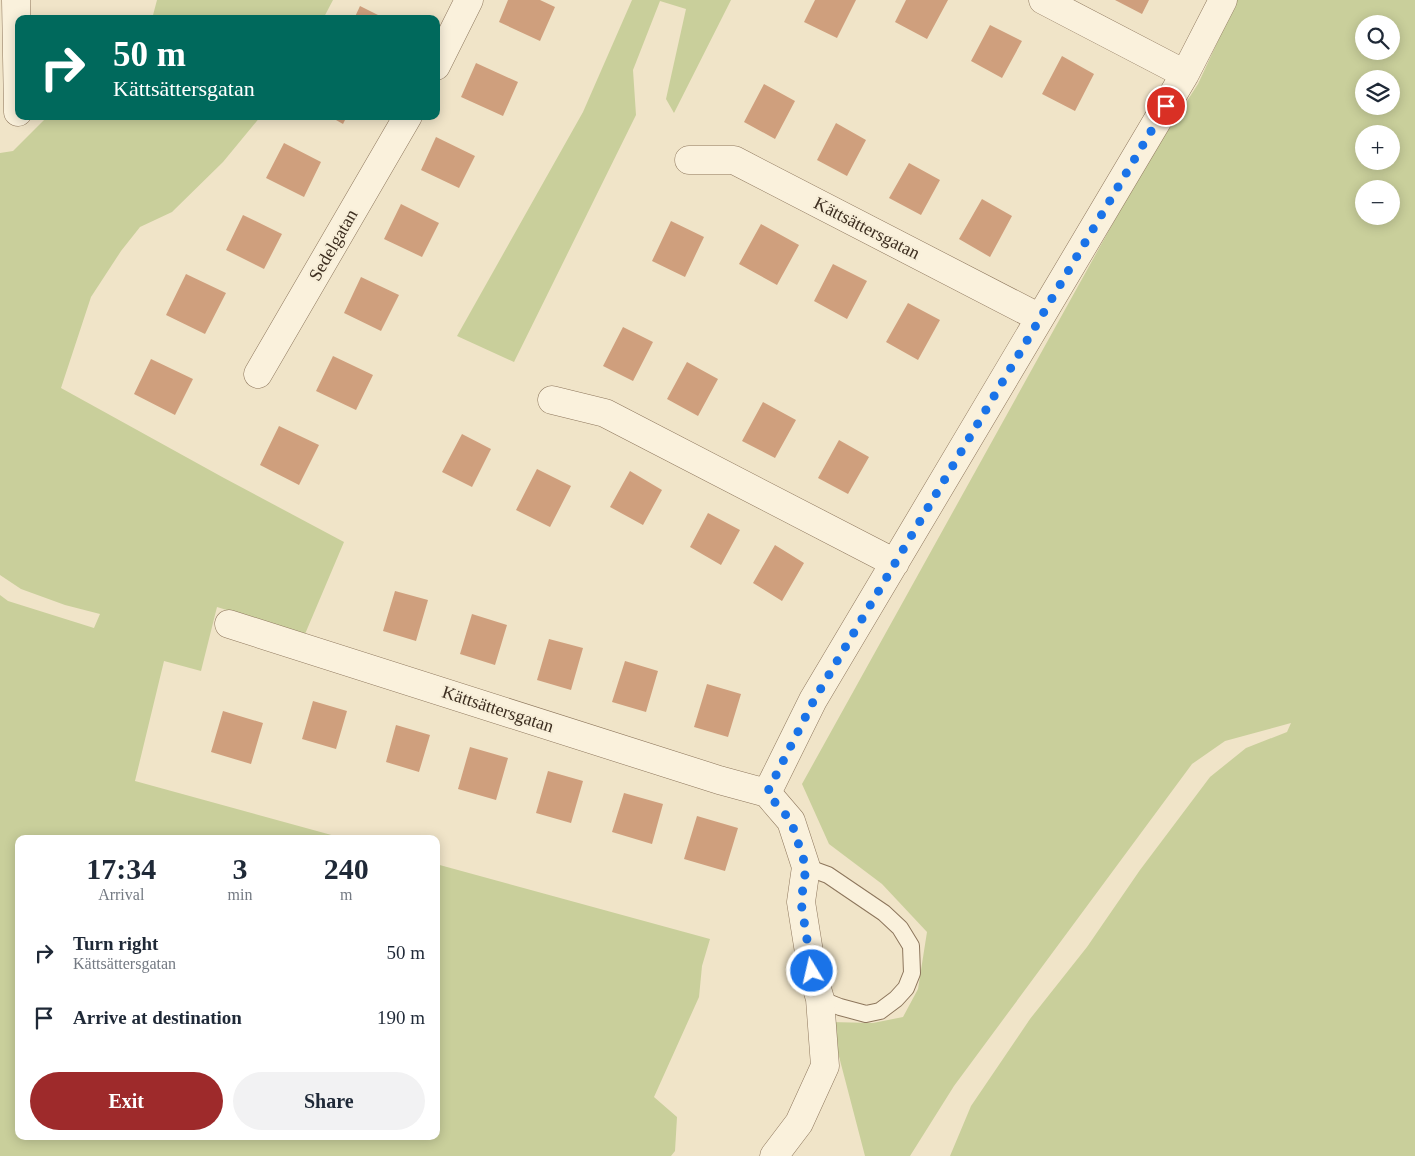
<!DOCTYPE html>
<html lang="en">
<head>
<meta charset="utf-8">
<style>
	:root { --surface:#fff; --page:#f2f2f3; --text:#1f2937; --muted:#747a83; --accent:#9e2a2b }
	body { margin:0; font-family:"Times New Roman",serif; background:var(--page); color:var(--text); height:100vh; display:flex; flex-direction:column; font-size:19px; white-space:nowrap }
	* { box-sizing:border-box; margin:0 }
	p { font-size:16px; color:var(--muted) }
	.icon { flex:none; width:28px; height:28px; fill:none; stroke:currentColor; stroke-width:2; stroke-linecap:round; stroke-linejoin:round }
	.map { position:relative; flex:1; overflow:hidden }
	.panel { position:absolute; left:15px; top:835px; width:425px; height:305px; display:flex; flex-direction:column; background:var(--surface); border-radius:10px; box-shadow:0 2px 12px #0003 }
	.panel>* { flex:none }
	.top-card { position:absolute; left:15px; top:15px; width:425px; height:105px; border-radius:10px; box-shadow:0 2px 12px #0003; background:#00695c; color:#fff; overflow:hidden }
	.tools { position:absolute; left:1355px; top:15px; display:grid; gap:10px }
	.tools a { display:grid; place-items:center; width:45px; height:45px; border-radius:50%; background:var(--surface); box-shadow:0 2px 12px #0003; font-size:25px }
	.pin { position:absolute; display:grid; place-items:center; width:42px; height:42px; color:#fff; margin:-21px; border:2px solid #fff; border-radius:50%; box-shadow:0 1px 5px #0007 }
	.me { position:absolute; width:55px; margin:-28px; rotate:351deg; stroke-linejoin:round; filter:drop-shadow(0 0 4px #0008) }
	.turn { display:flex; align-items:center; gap:18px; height:105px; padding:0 15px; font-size:22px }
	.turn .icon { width:65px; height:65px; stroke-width:2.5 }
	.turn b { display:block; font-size:35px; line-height:42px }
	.eta { display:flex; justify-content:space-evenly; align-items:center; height:85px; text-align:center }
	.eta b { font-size:30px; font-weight:700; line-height:35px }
	.action { display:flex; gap:10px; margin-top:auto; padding:10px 15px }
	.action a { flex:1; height:58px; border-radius:30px; background:var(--accent); color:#fff; font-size:20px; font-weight:700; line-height:58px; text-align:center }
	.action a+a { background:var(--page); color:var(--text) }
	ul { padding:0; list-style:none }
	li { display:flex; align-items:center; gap:15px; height:65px; padding:0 15px }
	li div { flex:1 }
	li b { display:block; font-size:19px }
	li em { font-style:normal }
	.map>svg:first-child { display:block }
</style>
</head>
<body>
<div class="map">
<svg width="1415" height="1156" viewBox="0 0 1415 1156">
	<rect width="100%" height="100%" fill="#f0e4c8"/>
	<path fill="#c9cf9b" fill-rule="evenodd" d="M157 0H333L323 19H152Z
		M632 0H731L674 113 666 99 686 9 660 1 633 70 636 115 514 362 457 336 583 112Z
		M1237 0H1415V1156H950L971 1106 1030 1019 1087 947 1140 870 1210 777 1246 748 1287 732 1291 723 1225 741 1192 764 954 1086 910 1156H865L830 1022 873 1023 903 1017 918 989 927 932 882 884 829 844 802 784 1143 169 1198 84ZM1364 24H1391V51H1364ZM1364 79H1391V106H1364ZM1364 134H1391V161H1364ZM1364 189H1391V216H1364Z
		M48 116H261L223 162 172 212 140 227 121 251 91 297 61 388 224 478 344 542 305 634 217 607 201 671 164 661 135 781 346 839H19V1136H436V864L710 939 702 966 699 997 654 1097 677 1117 675 1151 671 1156H0V595L8 601 94 628 100 614 65 605 21 589 0 575V153L13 151Z"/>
	<path fill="#cf9f7d" d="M508 0H540L555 7 540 41 499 22Z
		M815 0H856L837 38 804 22Z
		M906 0H948L927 39 895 22Z
		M1115 0H1149L1142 14Z
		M360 6 386 19H354Z
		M990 25 1022 41 1002 78 971 61Z
		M1062 56 1094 74 1075 111 1042 94Z
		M476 63 518 82 503 116 461 97Z
		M764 84 795 101 775 139 744 122Z
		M329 116H347L343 124Z
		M836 123 866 140 847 176 817 160Z
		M436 137 475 156 459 188 421 170Z
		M284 143 321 162 304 197 266 178Z
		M909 163 940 180 921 215 889 198Z
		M982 199 1012 216 990 257 959 239Z
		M401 204 439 223 422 257 384 239Z
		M243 215 282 234 264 269 226 250Z
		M671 221 704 237 685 277 652 261Z
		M761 224 799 245 777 285 739 264Z
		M833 264 867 281 847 319 814 301Z
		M186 274 226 293 205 334 166 315Z
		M361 277 399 295 381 331 344 313Z
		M908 303 940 320 918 360 886 342Z
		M623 327 653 342 633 381 603 366Z
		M333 356 373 375 356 410 316 391Z
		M151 359 193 379 175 415 134 394Z
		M687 362 718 379 698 416 667 399Z
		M763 402 796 420 775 458 742 441Z
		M279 426 319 445 299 485 260 465Z
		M462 434 491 449 472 487 442 472Z
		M839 440 869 457 848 494 818 478Z
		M537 469 571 486 550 527 516 510Z
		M630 471 662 490 643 525 610 507Z
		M708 513 740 530 721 565 690 547Z
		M775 545 804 563 782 601 753 583Z
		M395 591 428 600 416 641 383 631Z
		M472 614 507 625 495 665 460 654Z
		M549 639 583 648 571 690 537 680Z
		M625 661 658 671 646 712 612 702Z
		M707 684 741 694 728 737 694 727Z
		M313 701 347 711 336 749 302 739Z
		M223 711 263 723 251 764 211 752Z
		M396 725 430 735 419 772 386 762Z
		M470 747 508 758 496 800 458 789Z
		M548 771 583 781 571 823 536 813Z
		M624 793 663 804 652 844 612 832Z
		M697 816 738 828 725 871 684 859Z"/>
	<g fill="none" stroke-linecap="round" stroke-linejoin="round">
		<defs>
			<path id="lane" d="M806 867 828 875 884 913 900 928 911 946 912 973 906 988 896 999 880 1011 866 1014 840 1007 820 999"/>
			<path id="street" d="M16 0 18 112
				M1043 0 1185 74
				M436 66 469 0
				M689 160H734L1040 318
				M258 374 408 116
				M552 400 605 413 895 563
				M229 624 719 780 767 793 813 700 1185 74 1223 0
				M767 793 791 821 806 867 801 902 812 971 820 999 825 1066 799 1123 774 1156"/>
		</defs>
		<use href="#lane" stroke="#8d765c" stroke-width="18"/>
		<use href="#street" stroke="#8d765c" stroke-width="29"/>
		<use href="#lane" stroke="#faf1dc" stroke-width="16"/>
		<use href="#street" stroke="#faf1dc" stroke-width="28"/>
	</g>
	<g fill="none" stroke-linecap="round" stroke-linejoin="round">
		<path stroke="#1a73e8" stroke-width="9" stroke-dasharray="0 16.2" d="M812 971 801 902 806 867 791 821 767 793 814 700 1166 106"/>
	</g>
	<g text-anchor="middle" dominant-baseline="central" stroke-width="4.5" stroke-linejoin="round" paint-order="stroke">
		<g font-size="18" fill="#3d2e20" stroke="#f7eed8">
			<text transform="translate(867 228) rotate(27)">Kättsättersgatan</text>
			<text transform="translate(333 245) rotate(-60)">Sedelgatan</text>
			<text transform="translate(498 709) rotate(18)">Kättsättersgatan</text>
		</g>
	</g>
</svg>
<div class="tools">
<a><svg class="icon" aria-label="search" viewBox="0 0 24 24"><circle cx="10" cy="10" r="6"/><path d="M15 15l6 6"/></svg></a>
<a><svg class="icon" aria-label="layers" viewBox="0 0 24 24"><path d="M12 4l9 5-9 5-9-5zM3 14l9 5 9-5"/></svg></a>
<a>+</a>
<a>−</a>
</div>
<div class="pin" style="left:1166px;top:106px;background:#d93025"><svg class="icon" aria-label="arrive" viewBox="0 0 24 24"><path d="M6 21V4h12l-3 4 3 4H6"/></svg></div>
<svg class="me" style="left:812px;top:971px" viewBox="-20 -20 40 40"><circle r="17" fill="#1a73e8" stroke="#fff" stroke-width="3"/><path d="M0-11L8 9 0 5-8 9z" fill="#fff"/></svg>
<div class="top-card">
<div class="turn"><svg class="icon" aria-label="right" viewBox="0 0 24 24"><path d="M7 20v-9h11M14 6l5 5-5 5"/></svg><div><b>50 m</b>Kättsättersgatan</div></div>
</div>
<section class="panel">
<div class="eta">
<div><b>17:34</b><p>Arrival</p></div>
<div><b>3</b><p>min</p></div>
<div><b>240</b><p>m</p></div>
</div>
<ul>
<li><svg class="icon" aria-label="right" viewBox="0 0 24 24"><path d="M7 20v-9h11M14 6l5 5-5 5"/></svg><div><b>Turn right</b><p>Kättsättersgatan</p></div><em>50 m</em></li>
<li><svg class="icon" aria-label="arrive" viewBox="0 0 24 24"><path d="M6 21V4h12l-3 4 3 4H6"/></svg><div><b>Arrive at destination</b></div><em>190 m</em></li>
</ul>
<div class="action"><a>Exit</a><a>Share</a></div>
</section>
</div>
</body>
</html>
